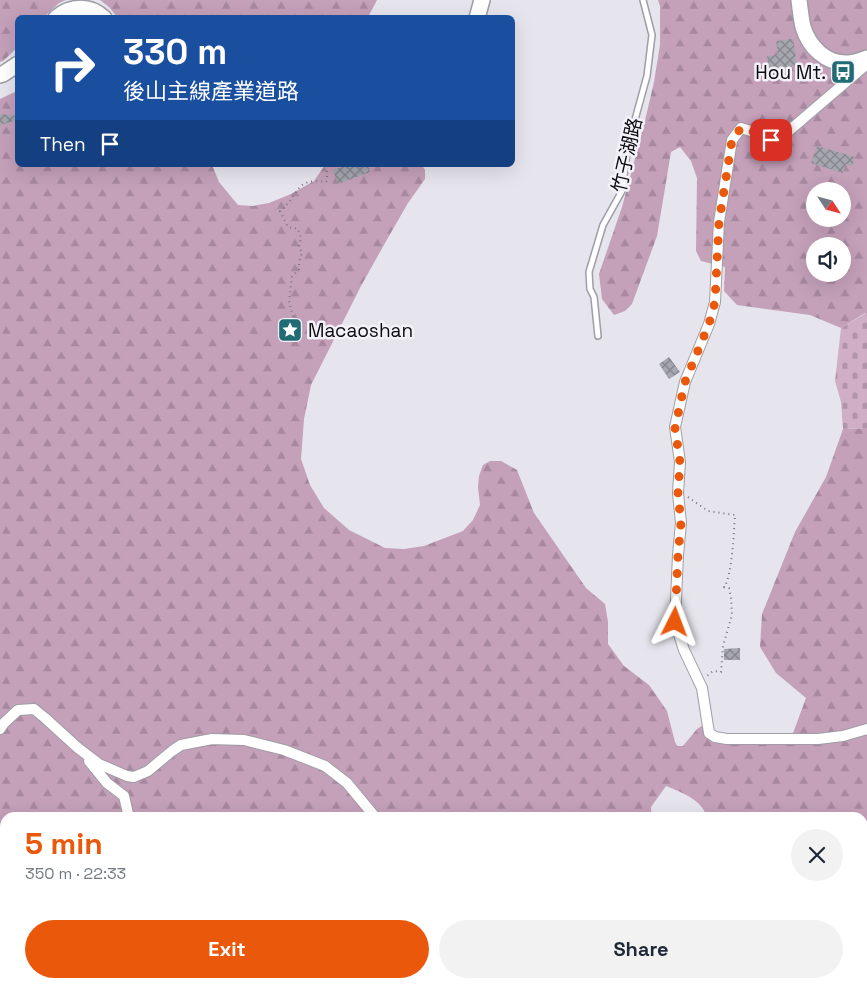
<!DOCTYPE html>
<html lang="en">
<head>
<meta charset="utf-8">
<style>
	:root { --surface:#fff; --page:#f2f2f3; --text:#1f2937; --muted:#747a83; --accent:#ea580c }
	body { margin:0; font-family:"Space Grotesk","Noto Sans TC",sans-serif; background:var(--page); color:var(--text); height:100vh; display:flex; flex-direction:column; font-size:19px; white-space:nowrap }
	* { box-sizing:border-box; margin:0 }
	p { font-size:16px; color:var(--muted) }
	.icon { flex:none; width:28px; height:28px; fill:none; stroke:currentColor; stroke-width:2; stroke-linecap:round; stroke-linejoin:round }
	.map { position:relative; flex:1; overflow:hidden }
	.drawer { position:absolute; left:0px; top:812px; width:868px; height:176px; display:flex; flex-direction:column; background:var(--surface); border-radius:15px 15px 0 0; box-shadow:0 5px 20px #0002 }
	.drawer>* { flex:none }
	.guide { position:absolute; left:15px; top:15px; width:500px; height:152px; border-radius:8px; box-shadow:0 5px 20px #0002; background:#1a4fa0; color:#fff; overflow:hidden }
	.needle { width:32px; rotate:126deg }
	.fabs { position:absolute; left:806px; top:182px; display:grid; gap:10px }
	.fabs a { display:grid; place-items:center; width:45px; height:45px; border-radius:50%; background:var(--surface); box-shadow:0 5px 20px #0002; font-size:25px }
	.pin { position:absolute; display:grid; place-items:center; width:42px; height:42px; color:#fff; margin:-21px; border-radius:10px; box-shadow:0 2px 8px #0006 }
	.me { position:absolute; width:55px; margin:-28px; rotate:3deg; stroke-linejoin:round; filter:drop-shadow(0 0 4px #0008) }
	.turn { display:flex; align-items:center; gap:18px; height:105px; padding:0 25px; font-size:22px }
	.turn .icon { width:65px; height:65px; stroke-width:2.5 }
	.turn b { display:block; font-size:35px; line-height:42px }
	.then { display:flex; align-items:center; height:48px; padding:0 25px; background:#0003; gap:10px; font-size:19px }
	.round { display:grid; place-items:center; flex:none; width:52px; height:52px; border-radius:26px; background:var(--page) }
	.headline { display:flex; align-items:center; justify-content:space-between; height:85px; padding:0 25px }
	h1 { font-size:30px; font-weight:600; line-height:38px; color:var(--accent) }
	.cta { display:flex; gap:10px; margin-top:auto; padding:10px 25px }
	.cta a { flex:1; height:58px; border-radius:30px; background:var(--accent); color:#fff; font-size:20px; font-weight:600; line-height:58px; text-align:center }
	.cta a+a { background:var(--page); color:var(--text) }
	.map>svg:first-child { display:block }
</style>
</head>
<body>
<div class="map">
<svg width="867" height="988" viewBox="0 0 867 988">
	<defs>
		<pattern id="forest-firs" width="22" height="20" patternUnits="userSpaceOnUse" patternTransform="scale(1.25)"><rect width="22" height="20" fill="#c4a0b9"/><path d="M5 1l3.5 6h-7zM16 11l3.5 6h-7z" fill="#a7889e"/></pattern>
		<pattern id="cemetery-stones" width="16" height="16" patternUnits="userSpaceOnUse" patternTransform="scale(1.25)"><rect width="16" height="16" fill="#cfaec6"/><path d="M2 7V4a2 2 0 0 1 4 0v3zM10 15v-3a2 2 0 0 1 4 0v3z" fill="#b194a9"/></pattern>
		<pattern id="building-cross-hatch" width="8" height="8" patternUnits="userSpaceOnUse" patternTransform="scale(1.25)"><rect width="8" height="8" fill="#a5a6ae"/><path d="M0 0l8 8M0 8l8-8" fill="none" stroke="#85858c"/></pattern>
	</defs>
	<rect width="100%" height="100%" fill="#e6e4ec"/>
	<path fill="url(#forest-firs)" fill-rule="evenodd" d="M0 0H66L59 3 44 17 18 18 17 48 3 61 0 62Z
		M100 0H377L368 17 118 18 109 7Z
		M658 0H867V317L865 313 841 328 810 315 737 305 724 291 725 267 701 261 696 251 697 178 691 161 680 147 671 152 657 236 632 304 625 311 614 315 602 299 599 274 622 207 644 125 654 82 660 45V6ZM815 191H842V219H815ZM815 246H842V274H815Z
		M17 91 18 165H212L219 182 238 205 253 206 269 203 291 194 314 181 325 165H422L425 170V179L408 203 385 243 361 286 311 385 304 419 301 459 310 485 324 508 349 530 385 548 404 549 424 546 463 531 473 520 480 505 478 487 479 476 483 465 490 461H501L517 470 534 513 586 588 605 604 608 622V644L624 666 649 685 667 711 675 742 677 746H683L697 729 705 724V732L744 744H789L806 698 776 673 760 647 762 614 795 532 826 477 843 429 867 428V838L863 840 862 818 707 817C701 799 683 793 666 786L651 807V811L655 818H5V984H601L599 988H0V99Z
		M680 984H841L845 988H669Z"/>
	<path fill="url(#cemetery-stones)" d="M866 313 867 317V428L843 429 841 402 835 381 841 328Z"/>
	<path fill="url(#building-cross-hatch)" d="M793 39 797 65 789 66 790 75 770 78 767 56 778 55 776 41Z
		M0 114 18 116V120L0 125Z
		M817 146 855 157 852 166 846 164 843 173 811 163Z
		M347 165H368L370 172 338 184 333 170Z
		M669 357 680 372 669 379 659 364Z
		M740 648V660H724V649Z"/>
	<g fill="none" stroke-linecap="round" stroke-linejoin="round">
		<defs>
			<path id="service" d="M598 336 594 297 590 289 589 272 603 225 622 191 628 145 647 76 652 35 643 0"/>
			<path id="minor" d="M867 64 784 135 771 140 757 133 741 128 732 140 719 222 715 302 709 324 685 382 675 427 680 462 678 493 681 523 678 555 675 622 684 650 702 688 709 733 715 737 727 739H818L843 736 867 729
				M0 729 4 723 18 710 34 709 45 718 78 748 99 764 127 776 134 777 148 771 172 751 181 745 212 739 244 740 284 750 325 766 347 783 376 818
				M89 761 107 783 124 796 129 818
				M463 984 466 988
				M750 984 766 988
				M719 988 726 984"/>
			<path id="primary" d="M799 0C800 9 801 18 803 27 809 47 826 64 848 63 854 63 861 60 867 58
				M56 18C71 5 90 5 104 18
				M477 18 482 0
				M0 75 3 74 18 64"/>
		</defs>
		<use href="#service" stroke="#9f9da5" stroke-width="8"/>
		<use href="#minor" stroke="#9f9da5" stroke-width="12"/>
		<use href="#primary" stroke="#9f9da5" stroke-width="18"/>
		<path stroke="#78767c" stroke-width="2" stroke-dasharray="1 4" stroke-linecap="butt" d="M294 328H297L292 313 289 301 292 277 299 269V262L302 253 299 246 301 238 298 229 288 227 280 211C300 195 294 177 326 182L327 180V165
			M688 497 708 511 735 515C734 530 732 578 724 587L729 588 731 598 732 615 723 646 721 672 713 671 707 676"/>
		<use href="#service" stroke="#fff" stroke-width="5"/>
		<use href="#minor" stroke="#fff" stroke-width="10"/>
		<use href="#primary" stroke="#fff" stroke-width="15"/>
	</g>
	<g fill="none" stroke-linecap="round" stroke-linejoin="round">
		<path stroke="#ea580c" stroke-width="9" stroke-dasharray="0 16.2" d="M675 622 678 555 681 523 678 493 680 462 675 428 685 382 709 324 715 302 719 222 732 140 741 128 757 133 771 140"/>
	</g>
	<defs>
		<symbol id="bus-square" viewBox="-11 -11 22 22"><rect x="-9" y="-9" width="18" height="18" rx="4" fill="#216b74" stroke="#f3f1f9"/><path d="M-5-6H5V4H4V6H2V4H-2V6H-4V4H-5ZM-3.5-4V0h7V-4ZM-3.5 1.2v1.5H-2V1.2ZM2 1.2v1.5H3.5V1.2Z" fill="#fff"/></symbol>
		<symbol id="sight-square" viewBox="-11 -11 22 22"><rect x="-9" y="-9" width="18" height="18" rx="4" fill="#216b74" stroke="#f3f1f9"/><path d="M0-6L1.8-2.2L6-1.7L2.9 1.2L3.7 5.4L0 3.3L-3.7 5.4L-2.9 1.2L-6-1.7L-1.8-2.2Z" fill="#fff"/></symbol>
	</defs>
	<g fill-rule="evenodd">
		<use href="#bus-square" x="829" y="58" width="28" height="28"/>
		<use href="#sight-square" x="276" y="316" width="28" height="28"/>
	</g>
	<g text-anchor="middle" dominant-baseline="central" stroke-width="5" stroke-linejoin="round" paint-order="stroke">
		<g font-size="19" fill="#0c0b0e" stroke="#f3f1f9" text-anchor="end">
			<text x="826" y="72">Hou Mt.</text>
			<text x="308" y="330" text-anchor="start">Macaoshan</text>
		</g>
		<g font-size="19" fill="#0c0b0e" stroke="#f3f1f9">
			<text transform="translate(627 155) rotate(-77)">竹子湖路</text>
		</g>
	</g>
</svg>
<div class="fabs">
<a><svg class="needle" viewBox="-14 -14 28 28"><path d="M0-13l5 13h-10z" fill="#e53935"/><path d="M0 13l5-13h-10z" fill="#747a83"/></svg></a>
<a><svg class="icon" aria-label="sound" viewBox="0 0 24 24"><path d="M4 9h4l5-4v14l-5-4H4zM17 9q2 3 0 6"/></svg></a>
</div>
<div class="pin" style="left:771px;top:140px;background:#d93025"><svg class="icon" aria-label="arrive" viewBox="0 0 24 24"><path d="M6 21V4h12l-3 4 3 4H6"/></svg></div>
<svg class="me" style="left:675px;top:622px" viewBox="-20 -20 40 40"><path d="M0-17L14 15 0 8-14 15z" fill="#ea580c" stroke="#fff" stroke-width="4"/></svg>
<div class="guide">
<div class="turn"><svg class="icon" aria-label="right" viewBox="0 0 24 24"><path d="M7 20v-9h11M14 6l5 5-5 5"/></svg><div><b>330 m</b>後山主線產業道路</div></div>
<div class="then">Then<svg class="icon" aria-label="arrive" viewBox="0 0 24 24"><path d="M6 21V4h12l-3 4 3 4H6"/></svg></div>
</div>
<section class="drawer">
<div class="headline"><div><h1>5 min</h1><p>350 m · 22:33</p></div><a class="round"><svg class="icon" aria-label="close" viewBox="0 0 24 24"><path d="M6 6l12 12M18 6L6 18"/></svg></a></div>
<div class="cta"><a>Exit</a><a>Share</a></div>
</section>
</div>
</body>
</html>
